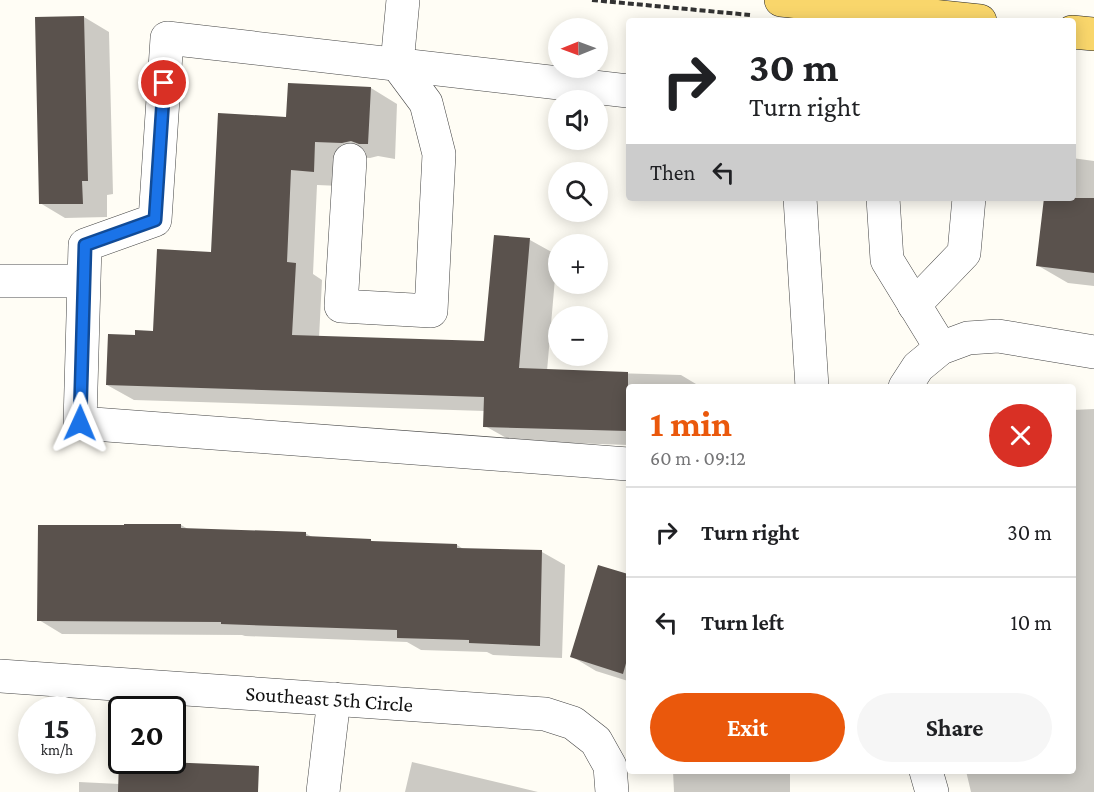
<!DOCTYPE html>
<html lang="en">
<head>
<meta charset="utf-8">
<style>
	:root { --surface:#fff; --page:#f6f6f6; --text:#202124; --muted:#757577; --line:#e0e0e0; --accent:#ea580c }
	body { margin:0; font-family:"Crimson Pro",serif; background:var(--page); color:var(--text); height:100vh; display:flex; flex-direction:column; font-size:22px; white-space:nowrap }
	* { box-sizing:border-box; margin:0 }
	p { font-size:20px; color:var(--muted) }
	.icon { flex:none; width:33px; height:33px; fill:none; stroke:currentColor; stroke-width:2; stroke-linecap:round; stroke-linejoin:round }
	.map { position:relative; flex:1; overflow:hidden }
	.details { position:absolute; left:626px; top:384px; width:450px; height:390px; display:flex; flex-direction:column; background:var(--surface); border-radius:6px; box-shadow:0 3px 15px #0003 }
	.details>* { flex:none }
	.top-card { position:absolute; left:626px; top:18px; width:450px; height:183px; border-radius:6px; box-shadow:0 3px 15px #0003; background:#fff; color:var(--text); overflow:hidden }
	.needle { width:39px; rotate:269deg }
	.controls { position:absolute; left:548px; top:18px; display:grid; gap:12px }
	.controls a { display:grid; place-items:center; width:60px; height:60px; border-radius:50%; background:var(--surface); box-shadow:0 3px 15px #0003; font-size:30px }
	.speed { position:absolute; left:18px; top:696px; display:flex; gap:12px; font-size:30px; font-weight:700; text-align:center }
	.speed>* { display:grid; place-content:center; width:78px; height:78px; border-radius:50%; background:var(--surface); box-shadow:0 3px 15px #0003; line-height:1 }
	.speed small { font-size:15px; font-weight:400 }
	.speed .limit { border:3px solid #111; border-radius:9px; background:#fff; color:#111 }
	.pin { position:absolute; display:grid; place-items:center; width:51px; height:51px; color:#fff; margin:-26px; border:3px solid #fff; border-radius:50%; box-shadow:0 2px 6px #0007 }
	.me { position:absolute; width:66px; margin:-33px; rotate:1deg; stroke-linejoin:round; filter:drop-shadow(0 0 4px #0008) }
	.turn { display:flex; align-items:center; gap:21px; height:126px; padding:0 24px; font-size:27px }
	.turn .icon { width:78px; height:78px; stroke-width:2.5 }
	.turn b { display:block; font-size:42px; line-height:51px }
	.then { display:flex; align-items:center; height:57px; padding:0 24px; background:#0003; gap:12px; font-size:22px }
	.round { display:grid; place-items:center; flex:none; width:63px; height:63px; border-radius:32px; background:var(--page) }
	.summary { display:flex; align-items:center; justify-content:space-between; height:102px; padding:0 24px }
	h1 { font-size:36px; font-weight:700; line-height:45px; color:var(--accent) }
	.button { display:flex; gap:12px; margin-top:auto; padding:12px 24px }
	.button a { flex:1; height:69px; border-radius:36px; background:var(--accent); color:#fff; font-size:24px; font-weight:700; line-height:69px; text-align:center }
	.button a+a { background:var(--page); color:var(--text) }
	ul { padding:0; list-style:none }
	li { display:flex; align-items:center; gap:18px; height:90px; padding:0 24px; border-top:2px solid var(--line) }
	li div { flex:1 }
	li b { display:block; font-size:22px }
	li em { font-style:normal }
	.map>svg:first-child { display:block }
</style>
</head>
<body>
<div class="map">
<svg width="1094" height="792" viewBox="0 0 1094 792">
	<rect width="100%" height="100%" fill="#fffdf5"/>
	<path fill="#0003" d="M84 17 109 32 113 194 107 195V217L65 218 40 203 36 18Z
		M371 88 397 104 395 159 378 156 370 158 342 156 340 186 317 185 313 274 322 280 319 338 486 343 495 236 530 240 557 255 547 371 681 375 701 387H628V445L512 441 485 426V411L134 400 107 385 136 336 154 332 212 254 288 118Z
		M1072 158 1094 161V286L1068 283 1037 265 1045 198H1072Z
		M1094 409V792H971L966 771H1072V410Z
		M181 525 188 529 305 533 314 538 370 540 374 542 457 545 465 550 542 552 565 565 562 658 493 655 487 652 421 650 407 642 245 636 242 635 62 634 39 620Z
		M599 567 628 576V681L596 671 571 656Z
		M412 762 538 792H405Z
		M673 771H790V792H674Z
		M79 782 120 784 238 792H79Z"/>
	<path fill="#5a524d" d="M84 16 88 181H82L83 204H39L35 17Z
		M288 83 371 87 368 144H359L351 141 342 143 315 142 314 172 291 170 287 262 296 263 292 335 484 341 494 235 530 238 519 368 628 372V431L483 427 484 397 106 385 108 334 135 335V330L153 331 157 249 211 252 218 113 286 117Z
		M1044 198H1094V273L1036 266Z
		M124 524H181V528L306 532V536L371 539V541L457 544V548L542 550 540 646 469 643V640L397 638V630L221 624V622L37 621 38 525H124Z
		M598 565 628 574V656L623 674 570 657Z
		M119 760 259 766 258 792H118Z"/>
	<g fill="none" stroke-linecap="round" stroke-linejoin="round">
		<defs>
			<g id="minor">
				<path d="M628 91 167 38 155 220 85 245 80 423 628 464"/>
				<path d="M350 160 341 306 431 311 439 154 426 103 397 64 403 0"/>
				<path d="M800 198 812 387"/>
				<path d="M883 198 887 260 941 348"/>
				<path d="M0 281H83"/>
				<path d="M914 305 964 253 969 198"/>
				<path d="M905 387 918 367 941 348 968 338 998 336 1094 352"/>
				<path id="s1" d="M0 676 545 714 573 723 596 741 610 766 612 792"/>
				<path d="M926 771 932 792"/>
				<path d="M323 792 334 699"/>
			</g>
			<path id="major" d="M781 0 980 21
				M1072 32 1094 34"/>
		</defs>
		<use href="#minor" stroke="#444" stroke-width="34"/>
		<use href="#major" stroke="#222" stroke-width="34"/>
		<path stroke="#333" stroke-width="4" stroke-dasharray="6 3" stroke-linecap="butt" d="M592 0 750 15"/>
		<use href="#minor" stroke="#fff" stroke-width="33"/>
		<use href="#major" stroke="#f9d66b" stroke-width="33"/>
	</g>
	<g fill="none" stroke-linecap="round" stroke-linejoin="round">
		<defs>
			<path id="route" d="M80 423 85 245 155 220 164 83"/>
		</defs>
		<use href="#route" stroke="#114b97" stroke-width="15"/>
		<use href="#route" stroke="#1a73e8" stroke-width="10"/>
	</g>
	<g text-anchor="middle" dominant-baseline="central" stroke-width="6" stroke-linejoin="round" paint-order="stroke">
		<g font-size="21" fill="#111" stroke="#fff">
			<text stroke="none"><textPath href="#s1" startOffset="330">Southeast 5th Circle</textPath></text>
		</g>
	</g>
</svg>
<div class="controls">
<a><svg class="needle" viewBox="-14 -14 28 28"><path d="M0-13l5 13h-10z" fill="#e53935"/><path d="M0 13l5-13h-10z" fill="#757577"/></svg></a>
<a><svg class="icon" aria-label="sound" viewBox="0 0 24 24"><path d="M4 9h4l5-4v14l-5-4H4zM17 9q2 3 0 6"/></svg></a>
<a><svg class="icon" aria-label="search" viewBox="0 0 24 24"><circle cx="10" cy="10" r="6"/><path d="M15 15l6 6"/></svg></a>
<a>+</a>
<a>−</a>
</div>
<div class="speed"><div>15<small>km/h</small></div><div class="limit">20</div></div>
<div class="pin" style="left:164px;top:83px;background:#d93025"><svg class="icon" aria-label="arrive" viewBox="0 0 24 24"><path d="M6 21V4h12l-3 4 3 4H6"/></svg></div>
<svg class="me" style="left:80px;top:423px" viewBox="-20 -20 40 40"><path d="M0-17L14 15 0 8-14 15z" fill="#1a73e8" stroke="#fff" stroke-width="4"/></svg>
<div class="top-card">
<div class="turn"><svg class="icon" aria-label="right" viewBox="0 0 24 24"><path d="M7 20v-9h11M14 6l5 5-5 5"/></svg><div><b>30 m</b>Turn right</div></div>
<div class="then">Then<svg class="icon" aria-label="left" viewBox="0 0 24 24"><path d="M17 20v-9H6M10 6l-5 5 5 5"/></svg></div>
</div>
<section class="details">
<div class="summary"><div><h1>1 min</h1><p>60 m · 09:12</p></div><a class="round" style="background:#d93025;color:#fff"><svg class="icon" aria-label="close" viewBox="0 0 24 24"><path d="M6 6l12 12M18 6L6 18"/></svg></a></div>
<ul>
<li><svg class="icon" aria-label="right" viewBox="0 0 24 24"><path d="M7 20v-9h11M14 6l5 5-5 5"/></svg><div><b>Turn right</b></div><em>30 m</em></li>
<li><svg class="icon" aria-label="left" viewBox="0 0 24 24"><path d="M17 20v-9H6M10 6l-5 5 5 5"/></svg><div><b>Turn left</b></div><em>10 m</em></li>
</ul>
<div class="button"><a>Exit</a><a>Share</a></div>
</section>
</div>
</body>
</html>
